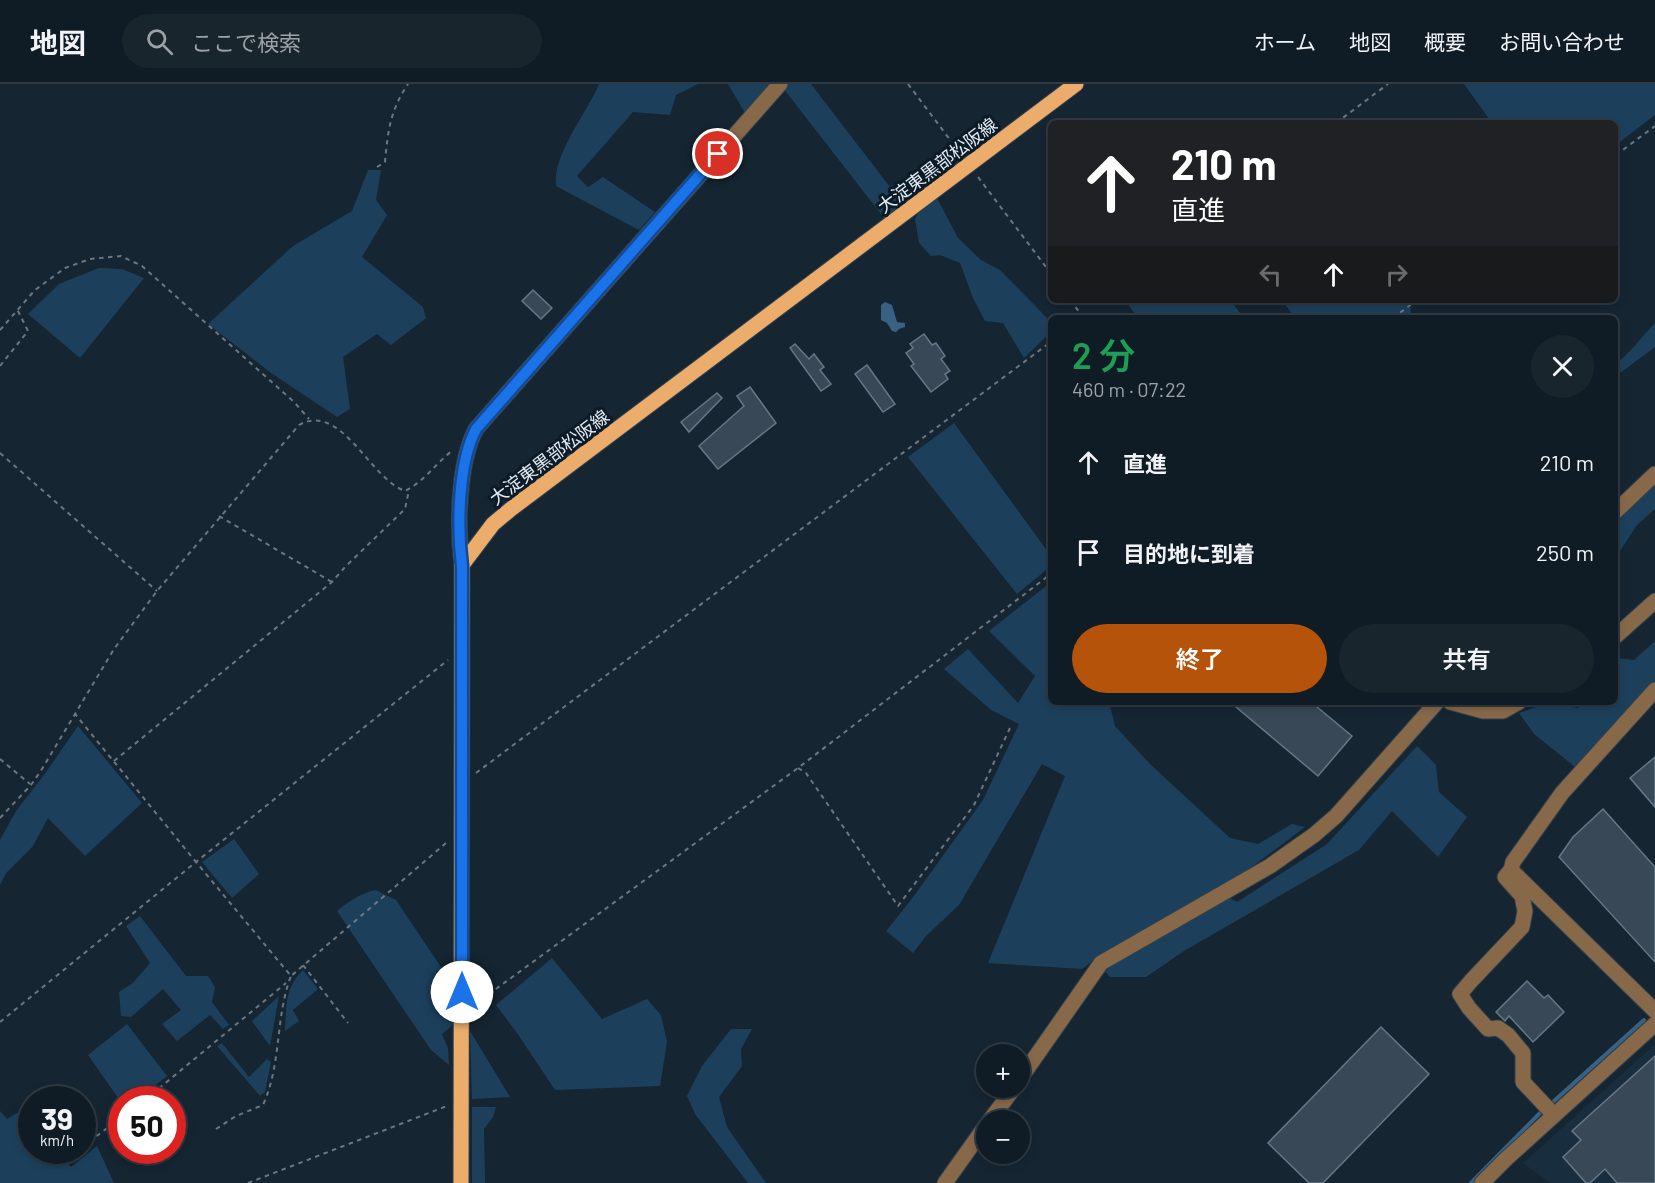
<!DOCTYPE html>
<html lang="ja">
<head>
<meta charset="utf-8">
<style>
	:root { --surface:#101c25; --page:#19252d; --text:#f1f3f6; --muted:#9ca1a7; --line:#303a42; --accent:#b45309 }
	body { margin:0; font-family:Barlow,"Noto Sans JP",sans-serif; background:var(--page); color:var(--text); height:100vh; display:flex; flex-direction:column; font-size:22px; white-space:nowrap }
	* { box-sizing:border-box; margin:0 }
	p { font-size:20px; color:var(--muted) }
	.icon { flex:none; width:33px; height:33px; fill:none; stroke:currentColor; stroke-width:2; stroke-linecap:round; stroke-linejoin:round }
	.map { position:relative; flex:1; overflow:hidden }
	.side { position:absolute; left:1048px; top:231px; width:570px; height:390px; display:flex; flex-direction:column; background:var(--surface); border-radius:9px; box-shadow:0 3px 9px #0003,0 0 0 2px var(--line) }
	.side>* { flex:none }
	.hud { position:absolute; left:1048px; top:36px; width:570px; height:183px; border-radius:9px; box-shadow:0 3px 9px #0003,0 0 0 2px var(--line); background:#202124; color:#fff; overflow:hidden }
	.fabs { position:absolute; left:976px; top:960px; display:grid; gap:12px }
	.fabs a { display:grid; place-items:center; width:54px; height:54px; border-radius:50%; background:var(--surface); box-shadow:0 3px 9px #0003,0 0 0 2px var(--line); font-size:30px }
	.speed { position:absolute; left:18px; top:1002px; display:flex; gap:12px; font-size:30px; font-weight:700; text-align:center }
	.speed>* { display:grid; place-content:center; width:78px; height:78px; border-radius:50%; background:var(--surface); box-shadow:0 3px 9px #0003,0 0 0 2px var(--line); line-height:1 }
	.speed small { font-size:15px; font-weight:400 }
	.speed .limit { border:9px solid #d22; background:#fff; color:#111 }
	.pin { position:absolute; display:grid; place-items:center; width:51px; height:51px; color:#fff; margin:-26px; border:3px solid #fff; border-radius:50%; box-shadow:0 2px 6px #0007 }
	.me { position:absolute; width:66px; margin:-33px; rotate:0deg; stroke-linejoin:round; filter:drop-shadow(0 0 4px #0008) }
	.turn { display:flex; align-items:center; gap:21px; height:126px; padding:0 24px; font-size:27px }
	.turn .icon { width:78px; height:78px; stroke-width:2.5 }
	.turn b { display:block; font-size:42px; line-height:51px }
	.lanes { display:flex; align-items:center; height:57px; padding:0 24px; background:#0003; justify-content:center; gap:30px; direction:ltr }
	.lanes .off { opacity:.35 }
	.round { display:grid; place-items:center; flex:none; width:63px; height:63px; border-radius:32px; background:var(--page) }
	.headline { display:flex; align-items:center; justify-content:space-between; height:102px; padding:0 24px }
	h1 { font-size:36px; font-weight:600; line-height:45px; color:#1e9e55 }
	.primary-button { display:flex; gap:12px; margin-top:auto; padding:12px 24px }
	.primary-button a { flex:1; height:69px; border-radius:36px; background:var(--accent); color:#fff; font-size:24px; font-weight:600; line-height:69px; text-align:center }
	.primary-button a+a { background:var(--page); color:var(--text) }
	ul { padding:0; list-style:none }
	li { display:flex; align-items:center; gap:18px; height:90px; padding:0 24px }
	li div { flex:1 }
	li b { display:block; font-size:22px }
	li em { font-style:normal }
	header { display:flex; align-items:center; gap:36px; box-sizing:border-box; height:84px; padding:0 30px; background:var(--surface); border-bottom:2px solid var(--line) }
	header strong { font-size:28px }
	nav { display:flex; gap:33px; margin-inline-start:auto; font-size:21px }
	.search { width:420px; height:54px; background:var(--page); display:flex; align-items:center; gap:15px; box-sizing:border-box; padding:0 21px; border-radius:33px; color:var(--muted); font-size:22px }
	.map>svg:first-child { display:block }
</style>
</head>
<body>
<header>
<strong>地図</strong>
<div class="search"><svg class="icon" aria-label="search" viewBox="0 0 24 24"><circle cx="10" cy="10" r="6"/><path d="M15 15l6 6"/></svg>ここで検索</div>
<nav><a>ホーム</a><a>地図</a><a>概要</a><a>お問い合わせ</a></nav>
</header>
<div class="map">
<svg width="1655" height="1099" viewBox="0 0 1655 1099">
	<rect width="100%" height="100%" fill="#152531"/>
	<path fill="#182d3e" d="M1655 960V1099H1550L1523 1079Z"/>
	<path fill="#1c405c" d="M599 0H698L676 11 670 31 633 28 577 92 588 103 603 93 655 128 639 146 556 102C552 71 587 29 599 0Z
		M728 0H772L745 29Z
		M786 0H811L903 120 884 134 783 4Z
		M1464 0H1655V31L1616 61V39H1492Z
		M368 86H381L376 116 387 131 362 173 423 223 426 234 391 261 377 250 343 273 350 325 337 333 271 289 208 240 293 162 352 127Z
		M937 114 958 154 981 176 1000 186 1051 238V248L1024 274 1003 239 985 237 973 214 960 179 940 171 931 172 919 159 915 135 918 129Z
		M99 184 122 185 144 194 80 274 28 230 59 200Z
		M1125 216H1230L1244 234H1138Z
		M1282 216H1409L1412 234H1295Z
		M1655 239V263L1616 292V279C1631 269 1642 252 1655 239Z
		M954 339 1051 472V482L1017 510 908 373Z
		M1655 399V425L1637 441 1616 473V435L1633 416Z
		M1051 498 1052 618H1109L1115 642 1150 680 1230 754 1258 760 1292 740 1305 743 1236 795 1112 863 1082 885 988 879 1065 692 1042 680 959 821 926 852 913 869 886 847 911 816 983 716 1019 640 991 626 944 585 968 565 1018 619 1035 592 989 547Z
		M1655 557V598L1580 687 1534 650 1519 629 1546 619 1578 624 1582 618H1616V574L1634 576Z
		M78 642 142 719 85 772 48 734 33 762 7 788 0 801V756L16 727 44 691Z
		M1417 662 1436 681 1439 708 1467 733 1438 773 1392 727 1359 766 1184 867 1146 893H1110L1103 885 1226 812 1237 818 1327 760Z
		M234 755 259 790 232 814 202 778Z
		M376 806 396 816 451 898 453 941 442 950 448 964 449 981 431 966 337 827C349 817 361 809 376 806Z
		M140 832 186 892H208L215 903 212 918 229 941 223 945 210 931 177 957 162 940 181 926 163 905 131 933 121 932 119 908 133 899 150 879 126 842Z
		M552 874 602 935 647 915 661 931 667 958 660 1002 555 1006 517 949 496 921Z
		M303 886 318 905 293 926 299 937 285 947C287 922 284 905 303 886Z
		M279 912 270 962 252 937Z
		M127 940 167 992 138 1015 122 1016 121 1018 88 971Z
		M731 945H752L741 965 742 982 719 1013 727 1043 766 1099H748L695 1030 687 1012 702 982Z
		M470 947 510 1013 472 1015Z
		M222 959 249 993 267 975 271 978 265 1008 260 1012 217 962Z
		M472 1023H496L493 1033 484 1045 485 1099H472Z
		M25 1024 31 1032 32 1066 58 1067 71 1083 97 1062 114 1099H0V1027L7 1035Z"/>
	<path fill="#386183" d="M885 218 892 221 897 238 905 239V243L899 245 896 248 892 247 887 239 881 236V221Z"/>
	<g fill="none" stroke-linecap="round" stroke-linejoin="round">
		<path stroke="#386183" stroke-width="4" d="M1554 1017 1644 936
			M1471 1099 1540 1029"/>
	</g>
	<path fill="#384856" stroke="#667887" stroke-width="1.5" d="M533 206 552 224 541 235 522 217Z
		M924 250 932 261 936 259 945 272 941 275 950 287 945 290 948 295 931 308 911 282 914 280 906 269 913 264 910 260Z
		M795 260 809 275 814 270 824 283 820 286 831 300 821 307 790 264Z
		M867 281 895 320 883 328 855 290Z
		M750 303 776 339 718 385 699 362 744 322 737 312Z
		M717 309 722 314 689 348 681 338Z
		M1230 618H1311L1352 652 1318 692Z
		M1655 673V723L1630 694Z
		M1603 725 1655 783V878L1559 773 1573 753Z
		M1527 897 1544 914 1548 911 1564 928 1533 958 1509 932 1505 937 1496 928Z
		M1381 943 1429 990 1323 1099H1309L1268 1059Z
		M1655 972V1099H1617L1605 1085 1590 1099H1586L1563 1073 1581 1056 1572 1047Z"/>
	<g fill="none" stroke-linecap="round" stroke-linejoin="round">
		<defs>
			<path id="minor" d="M1616 427 1655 390
				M462 481C457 443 458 379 476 345L780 0
				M1616 552 1655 517
				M1450 618 1483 627H1503L1519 618
				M1514 789 1655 927
				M1020 995 1101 879 1270 782 1314 751 1336 732 1437 618
				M1554 1031 1523 998V969L1508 951 1498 944 1488 945 1469 924 1460 910 1471 897 1522 843 1525 827 1522 812 1505 793 1511 786 1513 778 1562 709 1655 606
				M990 1036 1014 1004
				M945 1099 987 1040
				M1482 1099 1506 1075 1655 940"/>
			<path id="major" d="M461 1099 462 481 493 440 511 425 1076 0"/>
		</defs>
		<use href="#minor" stroke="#32414c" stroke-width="17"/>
		<use href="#major" stroke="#32414c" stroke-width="17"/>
		<path stroke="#6b7883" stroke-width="2" stroke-dasharray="4.5 4.5" stroke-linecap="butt" d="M908 0 960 69
			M1336 39 1388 0
			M1616 71 1655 42
			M377 83 385 78C388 46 390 27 408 0
			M978 93 1052 191
			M1070 216 1084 234
			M1393 234 1417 216
			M0 246 35 206 65 184 90 175 121 172 142 182 294 318 309 335
			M0 282 28 247 17 225
			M0 369 157 507
			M219 432 332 498
			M0 675 30 700
			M114 677 332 498 345 483 405 425 409 406
			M798 684 806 689 898 822 974 721 1010 644
			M476 689 1052 257
			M0 734 31 701 42 685 114 565 157 507 299 341C341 317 370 395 405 407 426 396 434 381 453 366
			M446 759 291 892 196 778 448 576
			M303 881 348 939
			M474 921 798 684 1052 489
			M0 938 196 778 75 630
			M145 1016 286 899
			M216 1045 236 1032 263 1021C282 979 275 933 291 892
			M82 1063 122 1033
			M67 1074 78 1066
			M248 1099 447 1022"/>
		<use href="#minor" stroke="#876849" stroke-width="15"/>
		<use href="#major" stroke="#ecac6b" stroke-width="15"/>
	</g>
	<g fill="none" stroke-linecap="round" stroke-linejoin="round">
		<defs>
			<path id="route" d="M462 908V482C457 443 458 379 476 345L718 70"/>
		</defs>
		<use href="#route" stroke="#114b97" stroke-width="15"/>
		<use href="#route" stroke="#1a73e8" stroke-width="10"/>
	</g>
	<g text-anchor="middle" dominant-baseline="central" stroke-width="6" stroke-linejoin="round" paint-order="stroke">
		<g font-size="18" fill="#e1ebf4" stroke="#0c1b27">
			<text transform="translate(937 81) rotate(-37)">大淀東黒部松阪線</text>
			<text transform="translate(549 373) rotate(-37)">大淀東黒部松阪線</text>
		</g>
	</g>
</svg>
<div class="fabs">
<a>+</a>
<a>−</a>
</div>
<div class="speed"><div>39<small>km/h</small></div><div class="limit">50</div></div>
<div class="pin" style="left:718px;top:70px;background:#d93025"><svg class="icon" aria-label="arrive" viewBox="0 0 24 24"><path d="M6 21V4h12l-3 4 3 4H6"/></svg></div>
<svg class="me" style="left:462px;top:908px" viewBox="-20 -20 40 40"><circle r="19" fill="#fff"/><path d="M0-13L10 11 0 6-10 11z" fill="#1a73e8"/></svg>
<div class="hud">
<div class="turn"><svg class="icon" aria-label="ahead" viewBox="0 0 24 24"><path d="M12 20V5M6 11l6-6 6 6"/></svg><div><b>210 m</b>直進</div></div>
<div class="lanes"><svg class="icon off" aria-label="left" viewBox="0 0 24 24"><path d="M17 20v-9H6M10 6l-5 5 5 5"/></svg><svg class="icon" aria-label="ahead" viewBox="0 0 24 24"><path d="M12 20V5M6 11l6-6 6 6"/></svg><svg class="icon off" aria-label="right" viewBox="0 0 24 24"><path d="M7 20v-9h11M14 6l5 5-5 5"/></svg></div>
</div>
<section class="side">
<div class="headline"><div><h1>2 分</h1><p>460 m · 07:22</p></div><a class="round"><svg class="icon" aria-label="close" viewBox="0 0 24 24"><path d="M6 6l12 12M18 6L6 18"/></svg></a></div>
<ul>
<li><svg class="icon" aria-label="ahead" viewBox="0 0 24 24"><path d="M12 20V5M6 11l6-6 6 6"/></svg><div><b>直進</b></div><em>210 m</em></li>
<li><svg class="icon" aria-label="arrive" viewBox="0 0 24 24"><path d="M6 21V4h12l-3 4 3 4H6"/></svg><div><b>目的地に到着</b></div><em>250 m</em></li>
</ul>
<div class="primary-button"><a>終了</a><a>共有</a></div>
</section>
</div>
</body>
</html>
